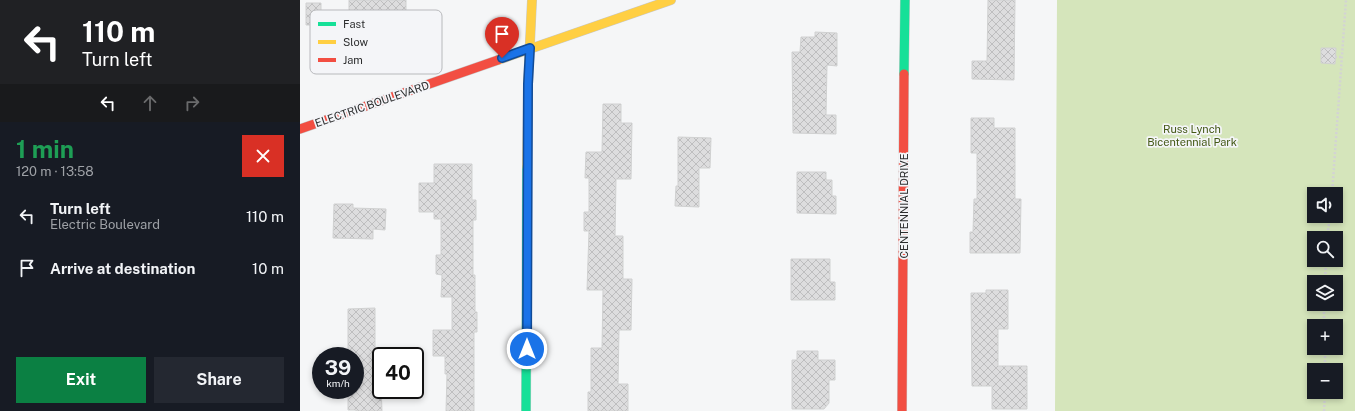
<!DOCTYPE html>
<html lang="en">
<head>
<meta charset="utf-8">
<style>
	:root { --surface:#171b24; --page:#242831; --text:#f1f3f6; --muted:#9ea1a6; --accent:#0b8043 }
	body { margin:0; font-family:"Public Sans",sans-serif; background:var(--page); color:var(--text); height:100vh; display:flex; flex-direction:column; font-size:15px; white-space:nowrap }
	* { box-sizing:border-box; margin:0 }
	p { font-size:13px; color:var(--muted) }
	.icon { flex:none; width:22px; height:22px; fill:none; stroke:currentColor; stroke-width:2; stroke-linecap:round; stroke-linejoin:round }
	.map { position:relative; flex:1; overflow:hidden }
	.side { display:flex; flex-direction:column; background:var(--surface); width:300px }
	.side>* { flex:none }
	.top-card { background:#202124; color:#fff; overflow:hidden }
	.fabs { position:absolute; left:1007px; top:187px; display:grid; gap:8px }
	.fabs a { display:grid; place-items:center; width:36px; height:36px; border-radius:0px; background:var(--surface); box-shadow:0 2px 6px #0003; font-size:20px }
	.speed { position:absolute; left:12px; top:347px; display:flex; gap:8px; font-size:20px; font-weight:700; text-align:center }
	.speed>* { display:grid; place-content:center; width:52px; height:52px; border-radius:50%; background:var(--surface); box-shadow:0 2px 6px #0003; line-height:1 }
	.speed small { font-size:10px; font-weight:400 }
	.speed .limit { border:2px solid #111; border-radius:6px; background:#fff; color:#111 }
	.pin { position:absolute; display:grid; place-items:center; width:34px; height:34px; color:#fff; margin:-41px -17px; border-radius:50% 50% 50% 0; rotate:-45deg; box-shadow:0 0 4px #0007 }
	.pin .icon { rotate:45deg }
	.me { position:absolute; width:44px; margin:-22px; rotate:0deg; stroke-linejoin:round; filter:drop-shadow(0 0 3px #0008) }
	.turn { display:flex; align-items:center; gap:14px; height:84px; padding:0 16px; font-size:18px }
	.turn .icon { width:52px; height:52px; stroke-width:2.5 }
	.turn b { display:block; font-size:28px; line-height:34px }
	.lanes { display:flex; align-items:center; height:38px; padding:0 16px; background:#0003; justify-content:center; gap:20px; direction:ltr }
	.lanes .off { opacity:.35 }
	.round { display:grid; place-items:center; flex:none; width:42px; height:42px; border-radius:0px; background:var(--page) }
	.summary { display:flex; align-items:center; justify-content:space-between; height:68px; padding:0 16px }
	h1 { font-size:24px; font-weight:700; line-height:30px; color:#1e9e55 }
	.cta { display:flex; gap:8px; margin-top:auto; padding:8px 16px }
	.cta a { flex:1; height:46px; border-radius:0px; background:var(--accent); color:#fff; font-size:16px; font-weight:700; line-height:46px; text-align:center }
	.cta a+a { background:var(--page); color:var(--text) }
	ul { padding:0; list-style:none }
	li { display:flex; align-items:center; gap:12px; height:52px; padding:0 16px }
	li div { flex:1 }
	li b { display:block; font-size:15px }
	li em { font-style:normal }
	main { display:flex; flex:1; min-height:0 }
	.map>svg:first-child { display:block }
</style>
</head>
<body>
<main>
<section class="side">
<div class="top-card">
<div class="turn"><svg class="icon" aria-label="left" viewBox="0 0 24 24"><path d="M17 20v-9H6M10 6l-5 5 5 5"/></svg><div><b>110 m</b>Turn left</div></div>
<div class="lanes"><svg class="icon" aria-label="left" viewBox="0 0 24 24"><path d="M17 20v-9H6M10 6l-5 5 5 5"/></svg><svg class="icon off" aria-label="ahead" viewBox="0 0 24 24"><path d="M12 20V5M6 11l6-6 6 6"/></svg><svg class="icon off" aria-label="right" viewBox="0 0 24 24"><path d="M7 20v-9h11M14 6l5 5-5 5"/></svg></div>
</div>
<div class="summary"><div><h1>1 min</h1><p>120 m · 13:58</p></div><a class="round" style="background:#d93025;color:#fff"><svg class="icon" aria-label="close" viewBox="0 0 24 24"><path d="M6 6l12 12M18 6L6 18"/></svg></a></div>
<ul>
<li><svg class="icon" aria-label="left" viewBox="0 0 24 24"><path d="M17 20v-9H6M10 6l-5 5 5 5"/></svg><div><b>Turn left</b><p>Electric Boulevard</p></div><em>110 m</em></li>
<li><svg class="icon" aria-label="arrive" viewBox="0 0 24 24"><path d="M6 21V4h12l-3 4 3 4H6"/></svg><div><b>Arrive at destination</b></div><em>10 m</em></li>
</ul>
<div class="cta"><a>Exit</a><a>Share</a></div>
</section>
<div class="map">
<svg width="1055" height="411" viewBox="0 0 1055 411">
	<defs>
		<pattern id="building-cross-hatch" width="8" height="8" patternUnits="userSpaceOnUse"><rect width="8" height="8" fill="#ddddde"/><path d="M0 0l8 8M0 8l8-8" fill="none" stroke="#bebebf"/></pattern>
	</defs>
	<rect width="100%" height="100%" fill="#f5f6f7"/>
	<path fill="#d5e5bb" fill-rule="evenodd" d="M757 0H1055V411H755ZM1014 194H1036V216H1014ZM1014 238H1036V260H1014ZM1014 282H1036V304H1014ZM1014 326H1036V348H1014ZM1014 370H1036V392H1014Z"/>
	<path fill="url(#building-cross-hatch)" stroke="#d0d1d1" d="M49 0H106V16H84V22H49Z
		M688 0H715L714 80 672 79V61H687Z
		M6 3H21V25H6Z
		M515 32 537 33V66L527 65 526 115H536V134L493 133 492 52H500L501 37H515Z
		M1021 48H1036L1035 64 1021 63Z
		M303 104H321V123H332L331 179H316L315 236H323V279H332L331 330H319L318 384H328V411H288V392H291V348H302L303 290H287L289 231H284V212H289V178H285L286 152H302Z
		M671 118H694V128H715V199H721L720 253H670V232H673L674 199H677V153H671Z
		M378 137 411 138 410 168H399V207L375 206 376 186H378Z
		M134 164H172V200H176V220H173V275H175V312H177V332H174V411H146L147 374H145V356H133V330H152V297H141L142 275 136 274V255H141V219H134V212H119V183H134Z
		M497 172H526V180H532V196H536V214L497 213Z
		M34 204H53V208L86 209 85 230 73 229V239L33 238Z
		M491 259H530V282H535V300H491Z
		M686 290H708V329H698V366H727V409H692V386H672L671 293H686Z
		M75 308V385H81L82 411H56V410H48V390H55V356H48V309Z
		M497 351H518V360H535V380H529V403L524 409H492V360H497Z"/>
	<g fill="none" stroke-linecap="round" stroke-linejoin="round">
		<defs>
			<path id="fast" d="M604 74 605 0
				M226 411 227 167"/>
			<path id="slow" d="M198 60 371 0
				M227 167 228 84 232 0"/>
			<path id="jam" d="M0 129 198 60
				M602 411 604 74"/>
		</defs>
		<use href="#fast" stroke="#c7c8c9" stroke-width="10"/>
		<use href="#slow" stroke="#c7c8c9" stroke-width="10"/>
		<use href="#jam" stroke="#c7c8c9" stroke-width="10"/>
		<path stroke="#d3d3d4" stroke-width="2.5" stroke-dasharray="2 2" stroke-linecap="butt" d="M1035 57H1042
			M1032 194 1046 0
			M1027 238 1030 216
			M1025 282 1026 260
			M1024 326V304
			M1025 348V370
			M1024 411 1025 392"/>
		<use href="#fast" stroke="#16e098" stroke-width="9"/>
		<use href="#slow" stroke="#ffcf43" stroke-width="9"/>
		<use href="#jam" stroke="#f24e42" stroke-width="9"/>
	</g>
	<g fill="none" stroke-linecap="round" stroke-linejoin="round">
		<defs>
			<path id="route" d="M202 58 230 48 228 84 227 349"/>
		</defs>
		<use href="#route" stroke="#114b97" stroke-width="10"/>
		<use href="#route" stroke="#1a73e8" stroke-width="7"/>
	</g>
	<g text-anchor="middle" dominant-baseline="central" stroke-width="3.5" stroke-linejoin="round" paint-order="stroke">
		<g font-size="11" fill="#2d2e2f" stroke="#f4f5f8">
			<text transform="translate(72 104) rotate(-19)">ELECTRIC BOULEVARD</text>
			<text transform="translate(604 206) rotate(-90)">CENTENNIAL DRIVE</text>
		</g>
		<g font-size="11" fill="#445916" stroke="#f4f5f8">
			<text x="892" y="129">Russ Lynch<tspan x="892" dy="13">Bicentennial Park</tspan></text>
		</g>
	</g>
	<rect x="10" y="10" width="132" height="64" rx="6" fill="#f4f5f8" stroke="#b8b9bc" stroke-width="1"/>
	<rect x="18" y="22" width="18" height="4" fill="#16e098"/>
	<rect x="18" y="40" width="18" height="4" fill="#ffcf43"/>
	<rect x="18" y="58" width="18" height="4" fill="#f24e42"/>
	<g font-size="11" fill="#2d2e2f">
		<text x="43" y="28">Fast</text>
		<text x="43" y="46">Slow</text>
		<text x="43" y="64">Jam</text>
	</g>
</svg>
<div class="fabs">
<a><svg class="icon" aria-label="sound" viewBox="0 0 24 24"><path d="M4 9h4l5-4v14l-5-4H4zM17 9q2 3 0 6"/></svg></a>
<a><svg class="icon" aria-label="search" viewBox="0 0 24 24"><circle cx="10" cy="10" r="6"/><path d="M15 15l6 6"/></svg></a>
<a><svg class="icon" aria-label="layers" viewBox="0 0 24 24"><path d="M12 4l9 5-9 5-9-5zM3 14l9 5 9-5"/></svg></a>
<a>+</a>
<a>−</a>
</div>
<div class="speed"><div>39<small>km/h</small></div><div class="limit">40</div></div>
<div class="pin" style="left:202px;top:58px;background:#d93025"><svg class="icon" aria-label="arrive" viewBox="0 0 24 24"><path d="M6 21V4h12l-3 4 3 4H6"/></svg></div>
<svg class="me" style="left:227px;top:349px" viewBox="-20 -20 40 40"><circle r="17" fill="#1a73e8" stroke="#fff" stroke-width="3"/><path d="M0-11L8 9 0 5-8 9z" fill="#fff"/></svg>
</div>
</main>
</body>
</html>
